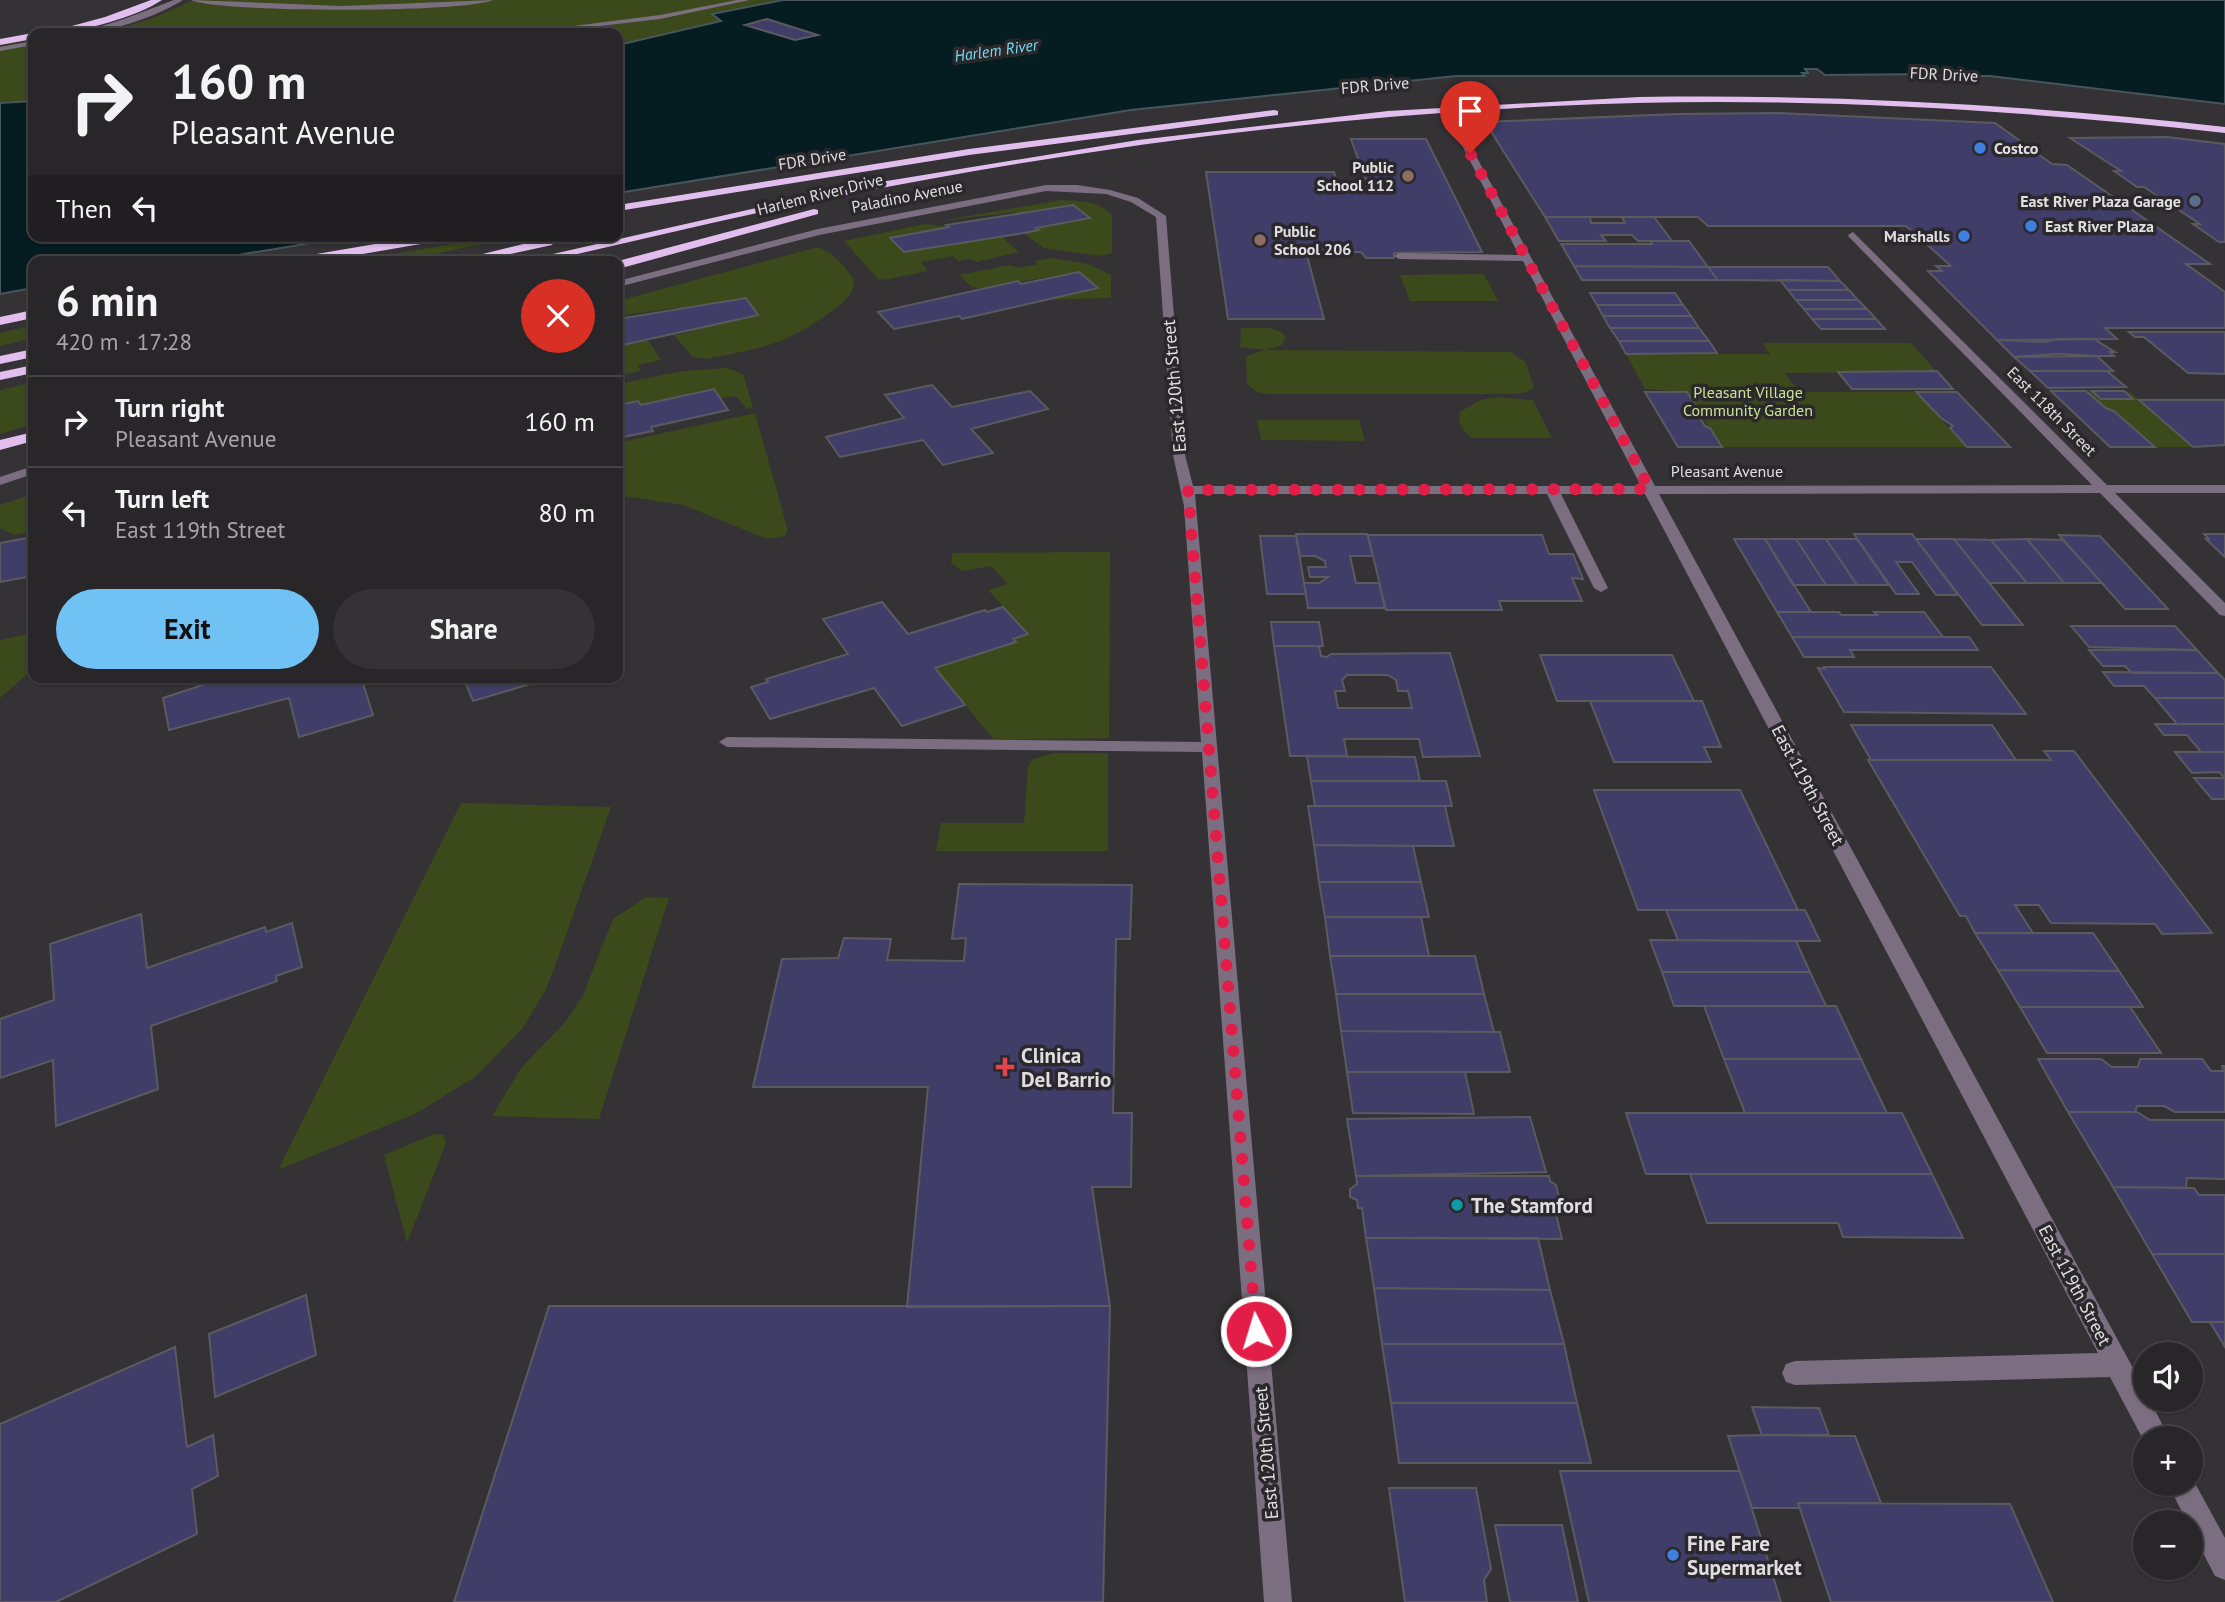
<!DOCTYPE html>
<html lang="en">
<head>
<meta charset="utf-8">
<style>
	:root { --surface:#282628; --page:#343234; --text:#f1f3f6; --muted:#a5a5a8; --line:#444345; --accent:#70c2f4 }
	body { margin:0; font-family:"PT Sans",sans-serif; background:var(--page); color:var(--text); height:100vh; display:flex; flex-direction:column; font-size:26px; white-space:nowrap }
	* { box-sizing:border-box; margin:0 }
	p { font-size:23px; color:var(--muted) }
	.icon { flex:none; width:38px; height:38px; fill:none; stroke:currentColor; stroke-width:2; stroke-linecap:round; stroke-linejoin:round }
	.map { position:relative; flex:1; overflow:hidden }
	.drawer { position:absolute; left:28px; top:256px; width:595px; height:427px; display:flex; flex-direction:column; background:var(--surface); border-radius:14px; box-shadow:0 2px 5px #0004,0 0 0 2px var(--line) }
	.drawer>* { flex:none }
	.guide { position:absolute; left:28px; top:28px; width:595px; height:214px; border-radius:14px; box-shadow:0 2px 5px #0004,0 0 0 2px var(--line); background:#282628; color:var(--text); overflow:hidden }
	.fabs { position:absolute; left:2133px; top:1342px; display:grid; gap:14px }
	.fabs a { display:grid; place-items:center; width:70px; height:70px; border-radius:50%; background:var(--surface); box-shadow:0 2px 5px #0004,0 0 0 2px var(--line); font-size:35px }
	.pin { position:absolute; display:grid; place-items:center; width:60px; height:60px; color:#fff; margin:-72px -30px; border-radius:50% 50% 50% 0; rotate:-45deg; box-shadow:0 0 7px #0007 }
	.pin .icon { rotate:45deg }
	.me { position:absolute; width:77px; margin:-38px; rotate:355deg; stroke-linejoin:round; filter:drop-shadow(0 0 5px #0008) }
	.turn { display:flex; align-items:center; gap:24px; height:147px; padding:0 28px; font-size:32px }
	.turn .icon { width:91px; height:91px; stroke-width:2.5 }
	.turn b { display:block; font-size:49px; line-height:60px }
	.then { display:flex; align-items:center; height:66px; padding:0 28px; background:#0003; gap:14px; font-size:26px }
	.round { display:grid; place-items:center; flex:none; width:74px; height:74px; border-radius:37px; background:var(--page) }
	.summary { display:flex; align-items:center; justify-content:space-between; height:119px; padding:0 28px }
	h1 { font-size:42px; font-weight:800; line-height:52px }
	.action { display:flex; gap:14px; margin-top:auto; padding:14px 28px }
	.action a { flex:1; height:80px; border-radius:42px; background:var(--accent); color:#111; font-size:28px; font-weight:800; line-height:80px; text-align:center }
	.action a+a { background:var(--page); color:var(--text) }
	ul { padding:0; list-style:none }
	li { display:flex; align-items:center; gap:21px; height:91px; padding:0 28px; border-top:2px solid var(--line) }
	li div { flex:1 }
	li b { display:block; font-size:26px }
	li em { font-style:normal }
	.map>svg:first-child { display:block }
</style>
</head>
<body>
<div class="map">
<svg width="2225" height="1602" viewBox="0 0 2225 1602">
	<rect width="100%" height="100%" fill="#353236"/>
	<path fill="#3b491b" d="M194 0H783L714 14 722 21 618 45V33H102L151 19Z
		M21 42 27 48 33 47V101L0 103V46Z
		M1061 200C1081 201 1097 200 1112 215V253L1100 256 1043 248 1024 233 1038 230 1037 228 1090 218 1073 205 1018 214 1016 212 933 222Z
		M925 224 949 227 890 238 905 252 1002 237 1019 252 976 262 970 259 958 261 953 256 921 262 928 271 884 280 878 279 844 241Z
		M501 236H517L403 261H351Z
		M818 247C834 253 845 266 854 280 854 297 841 304 829 313 783 347 759 348 706 359L693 357 674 335 692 332 691 328 758 316 746 299 678 311 676 308 618 316V301Z
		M1050 258 1088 264 1111 275V298L1038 300 1098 288 1079 272 980 288 972 287 959 275 1010 265 1019 268 1038 264 1035 261Z
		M1484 274 1498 301H1410L1400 275Z
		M33 325V338L0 346V333Z
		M1241 328C1256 329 1276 324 1286 337L1282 345 1266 350 1510 352 1526 362 1534 389 1518 394H1268L1257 392 1247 384 1246 356 1265 350 1240 347Z
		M648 340 661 360 638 365 641 371 618 376V346Z
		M1763 343H1911L1936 371 1785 373 1799 392H1916L1967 447H1722L1687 392 1645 389 1626 354H1770Z
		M727 368 743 374 753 408 747 409 736 396 720 398 713 389 641 405 638 401 618 405V384L683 371Z
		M33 382V424L0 434V390Z
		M2086 391H2129L2193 447H2155L2114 411 2106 408Z
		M1497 397 1533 400 1552 438H1472C1463 430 1457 425 1460 412L1480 400Z
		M755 413 788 531 785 536 767 539 683 505 618 495V443Z
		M1257 420H1359L1365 441 1261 440Z
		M33 494V531L14 535 0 528V505Z
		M1110 552 1109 738 994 740 935 668 1015 642 1013 639 1028 634 988 590 1008 584 991 566 962 571 951 563 952 553Z
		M33 629V669L0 698V640L32 633Z
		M1054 753H1108V851H936L941 823H1024L1028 767 1033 759Z
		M461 803 611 807 554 969 545 991 522 1029 475 1077 417 1113 278 1170Z
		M646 897 669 898 599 1119 492 1116 521 1068 566 1021 582 997 613 919Z
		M435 1134 443 1135 446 1140 445 1146 407 1243 384 1155Z"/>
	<path fill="#051c20" stroke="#47565a" stroke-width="2" d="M783 0H2225V104L1990 76H1934L1931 74 1825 75 1817 69H1805L1808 73H1802L1805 76H1456L1131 110 618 193V45L721 21 712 14Z
		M33 101V236H353L202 261H33V288L0 294V103Z"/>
	<path fill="#403d69" stroke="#5a5a60" stroke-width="2" fill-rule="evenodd" d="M767 19 818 35 795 40 745 25Z
		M1776 113 1995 123 2052 164 2067 165 2210 264H2186L2225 292V328H2105L2117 339 1997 340 1928 271H1942L1936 266H1951L1906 226H1708L1698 217H1545L1485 122 1677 114Z
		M2167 137 2225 144V242H2219L2193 224H2200L2144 187H2137L2114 171H2121L2070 138Z
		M1351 139H1426L1482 252 1394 253V258H1366L1361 252H1306L1324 319H1228L1206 172H1334L1339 187H1368Z
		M1073 205 1090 218 1036 228 1039 230 1024 233 904 252 890 238 949 227 946 225Z
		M1545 217H1590L1591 223H1625L1622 217H1654L1672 241H1638L1632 235H1601L1606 241H1559Z
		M1650 241H1689L1708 267 1574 266 1561 244H1652Z
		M1574 266 1708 267 1718 280H1582Z
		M1708 267H1828L1840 281 1718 280Z
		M1079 272 1098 288 962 319 959 316 894 329 878 312 1018 281 1021 284Z
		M1780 280 1840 281 1849 290H1788Z
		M1788 290H1849L1858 300H1796Z
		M1590 293H1675L1683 305H1597Z
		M746 298 758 315 618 346V319Z
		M1796 300H1858L1867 309H1804Z
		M1597 305H1683L1691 316H1603Z
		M1804 309H1867L1876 319H1812Z
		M1603 316H1691L1699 328H1610Z
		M1812 319H1876L1885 329H1821Z
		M1610 328H1699L1709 341H1619Z
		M2129 332H2225V374L2188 373 2144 337H2135Z
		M2058 339H2094L2115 352H2110L2114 356H2097L2058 354 2014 357 1997 340 2044 342Z
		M1619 341H1709L1717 353 1626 354Z
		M2097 356 2113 371H2030L2014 357Z
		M1937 371 1953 389H1852L1838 372Z
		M2030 371H2107L2126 387 2048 388Z
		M932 385 952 407 1030 391 1048 409 971 429 993 453 943 465 923 440 840 457 826 437 904 418 885 395Z
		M714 389 728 410 651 427 653 431 618 438V405L638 401 641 405Z
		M2051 391H2086L2106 408 2114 411 2155 447H2110Z
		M2092 391H2124L2133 399H2101Z
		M1645 392H1687L1704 418H1700L1705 426 1710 428 1722 447H1678Z
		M1916 392H1957L2010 447H1967L1950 428 1953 426 1941 418Z
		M2139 400H2225V445L2193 447Z
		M1296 534H1367L1373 556H1350L1356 583H1379L1385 608H1308L1304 583H1319L1328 577H1310L1308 567H1326L1325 561 1315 556H1300Z
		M1854 534H1912L1958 595H1936L1912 562H1896L1919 594H1896Z
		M2204 534H2225V557L2206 539H2209Z
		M1368 535H1542L1549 554H1573L1583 579 1572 578 1582 601H1499L1502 610H1386Z
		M2059 535 2100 536 2168 609H2125Z
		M1260 536H1296L1306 594H1267Z
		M33 537V576L0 582V543Z
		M1734 539H1765L1811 612H1777Z
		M1765 539H1796L1826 585H1793Z
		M1796 539H1826L1857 585H1826Z
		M1826 539H1857L1889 585H1857Z
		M1916 539H1954L2023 625H1982Z
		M1954 539 1991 540 2027 583H1989Z
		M2027 539 2063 540 2102 583H2064Z
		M2027 539 2064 583H2027L1991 540Z
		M882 602 908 634 985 610 987 612 1003 607 1028 634 1013 639 1016 642 935 668 965 705 902 726 874 688 770 719 751 687 768 682 766 679 848 654 823 619Z
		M1777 612H1839L1841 615H1877L1874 612H1924L1943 637H1792Z
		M1271 622H1319L1323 646H1274Z
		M2071 626H2175L2197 650 2089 647Z
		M1792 637H1969L1978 650H1850L1854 657H1804Z
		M1274 646H1319L1321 656 1327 657 1331 654 1450 653 1480 756 1423 757 1419 739H1344L1347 756H1290ZM1347 675H1388L1396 680 1398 691H1408L1412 708H1338L1335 691H1345L1342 680Z
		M2089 650H2197L2218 673H2132L2125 666H2103Z
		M1540 655H1672L1694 701H1557Z
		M1824 667H1991L2026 714 1844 712 1818 668 1825 669Z
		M2103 672 2218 673 2225 680V698H2155L2144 686H2114Z
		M227 677H361L373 715 299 737 289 698 169 730 163 698Z
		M463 677H546L547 679 473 701Z
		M2155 698H2225V724H2177Z
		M1590 701H1702L1721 747H1704L1711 762H1614Z
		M2155 724H2225V752H2201L2187 735H2164Z
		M1851 725H1992L2016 760H1871Z
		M2044 751H2074L2212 933 2162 934 2155 924 2051 923 2039 905H2015L2033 933H1975L1966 916H1960L1868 760H2051Z
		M2175 752H2225V778L2219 772 2192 773Z
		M1307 756 1415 757 1420 781H1311Z
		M2194 778H2225V799H2212Z
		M1311 781H1446L1452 806H1315Z
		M1594 790H1740L1798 910H1638Z
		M1308 806H1445L1454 846 1314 845Z
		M1314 845 1413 846 1421 882H1319Z
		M1319 882H1421L1429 917H1325Z
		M959 884 1132 885 1130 939H1116L1113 1113H1132L1131 1187H1092L1110 1306 907 1307 928 1087H753L782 959 838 958 844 938 891 939 887 960 964 961 966 938 952 939Z
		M1666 910H1805L1820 941 1678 940Z
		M141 914 147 968 265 927 266 932 292 923 302 967 276 976 277 981 151 1026 158 1089 56 1126 53 1060 0 1078V1019L54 1000 50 944Z
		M1325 917H1421L1429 956H1330Z
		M1975 933H2093L2119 971 1998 970Z
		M1650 940 1796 941 1810 972H1662Z
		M1330 956H1475L1484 994H1336Z
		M1998 970 2119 971 2143 1007H2020Z
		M1662 972H1810L1826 1006H1674Z
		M1336 994H1484L1494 1032 1341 1031Z
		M1704 1006H1836L1861 1059H1724Z
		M2020 1007H2130L2161 1053H2047Z
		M1341 1031 1500 1032 1510 1072H1347Z
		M1724 1059H1861L1887 1113H1745Z
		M2038 1059H2101L2112 1067H2138L2140 1059H2202L2211 1071H2223L2222 1066H2225V1112H2175L2164 1106H2137L2135 1112H2068Z
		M1347 1072H1465L1474 1114 1353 1113Z
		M2068 1112H2137L2150 1120H2225V1179L2187 1178 2186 1188 2113 1187Z
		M1626 1113H1902L1932 1174H1646Z
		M1530 1117 1546 1172 1356 1176 1347 1119Z
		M1690 1174H1932L1963 1238 1843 1237 1838 1223H1707Z
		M1356 1176H1549L1550 1181 1556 1185 1559 1197 1556 1203 1559 1210H1555L1562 1239 1366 1238 1362 1208H1358L1357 1200 1350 1197V1189L1357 1184Z
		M2113 1187 2194 1188 2199 1195H2225V1254H2152Z
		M1366 1238H1538L1550 1290 1374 1288Z
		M2152 1254H2225V1322H2192Z
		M1374 1288 1550 1290 1564 1344H1382Z
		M306 1295 316 1355 215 1397 209 1334Z
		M549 1306H1110L1103 1602H454Z
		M2210 1322H2225V1347Z
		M1382 1344H1564L1577 1403H1391Z
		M175 1347 187 1447 213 1435 218 1476 192 1489 197 1534 56 1602H0V1424Z
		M1391 1403H1577L1591 1463H1399Z
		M1752 1407 1819 1408 1829 1435H1762Z
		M1762 1435 1855 1436 1881 1503H1798L1800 1508H1752L1728 1436Z
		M1560 1471H1740L1781 1602H1589Z
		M1389 1488H1476L1491 1569 1484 1580 1487 1602H1405Z
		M1798 1503 2010 1504 2053 1602H1831Z
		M1495 1525H1562L1578 1602H1510Z"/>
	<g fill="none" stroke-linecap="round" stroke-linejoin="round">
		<path fill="#7c6e81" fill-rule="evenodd" d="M174 0H183C160 15 107 34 79 33L124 19Z
			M191 0 342 6 493 0C465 13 219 13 191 0Z
			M737 0H750L660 19 539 33H519L660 15Z
			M33 41V45L0 51V47Z
			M1459 129 1463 132 1655 486 2092 485 1849 237 1848 235 1853 232 2107 485H2225V493H2115L2225 603V616L2220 615 2100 493 1659 494 2146 1392V1400H2150L2169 1438H2146V1445L2110 1377 1795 1385 1786 1382 1782 1373 1786 1364 1795 1361 2098 1353 1645 494H1561L1608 588 1601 592 1594 588 1547 494H1195L1292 1602H1264L1202 752 727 747 719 742 727 737 1201 742 1184 506 1173 455 1156 217 1131 202 1106 194 1046 191 819 235 618 287V281L818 229 1046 185H1077L1110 190 1138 198 1166 216 1185 455 1193 486H1641L1523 261 1399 259 1394 256 1399 253 1519 255 1455 132Z
			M33 466V474L0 485V477Z
			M2191 1476 2225 1538V1580L2215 1576 2191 1530V1522H2187L2168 1484H2191Z"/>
		<path fill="#e1beed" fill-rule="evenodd" d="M151 0H162C137 17 76 34 46 33L105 17Z
			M33 33V39L0 45V39Z
			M1639 97C1836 94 2030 105 2225 127V133C2002 108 1778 95 1554 106 1317 117 1078 149 845 195 745 214 646 239 546 261H522L844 188 1138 140 1388 111Z
			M1274 110 1278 111V115L969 155 618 211V205L969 149Z
			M814 209 818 210V214L618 269V261Z
			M422 236H450L444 240 322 261H293L299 257Z
			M548 238 554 242 552 245 478 261H454Z
			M33 310V318L0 325V317Z
			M33 349V357L0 364V356Z
			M33 365V373L0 380V372Z
			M33 432V441L0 450V440Z"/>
	</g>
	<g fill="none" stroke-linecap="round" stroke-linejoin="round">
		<path stroke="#e11d48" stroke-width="12" stroke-dasharray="0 21.6" d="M1256 1331 1188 490 1650 489 1470 153"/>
	</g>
	<g fill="#3f7fe0" stroke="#2b282c" stroke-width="2.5">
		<circle cx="1980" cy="148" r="7"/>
		<circle cx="2031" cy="226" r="7"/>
		<circle cx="1964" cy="236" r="7"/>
		<circle cx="1673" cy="1555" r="7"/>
	</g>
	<g fill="#8d6e63" stroke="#2b282c" stroke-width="2.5">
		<circle cx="1408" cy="176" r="7"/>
		<circle cx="1260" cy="240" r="7"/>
	</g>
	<circle fill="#5c6f8a" stroke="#2b282c" stroke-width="2.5" cx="2195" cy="201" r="7"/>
	<path fill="#e0444e" stroke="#2b282c" stroke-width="2.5" d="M1001.5 1056.5h7v7h7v7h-7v7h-7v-7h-7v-7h7z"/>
	<circle fill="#0f9aa8" stroke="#2b282c" stroke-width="2.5" cx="1457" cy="1205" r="7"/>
	<g text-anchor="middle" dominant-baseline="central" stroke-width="7" stroke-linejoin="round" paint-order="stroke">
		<g font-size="16" font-style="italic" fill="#73dff4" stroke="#2b282c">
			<text transform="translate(996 50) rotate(-8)">Harlem River</text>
		</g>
		<g font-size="16" fill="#e0dee1" stroke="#2b282c">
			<text transform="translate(1944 74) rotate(3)">FDR Drive</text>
			<text transform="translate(1375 85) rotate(-5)">FDR Drive</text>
			<text transform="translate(812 159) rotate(-9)">FDR Drive</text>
			<text transform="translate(820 194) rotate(-14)">Harlem River Drive</text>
			<text transform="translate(907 196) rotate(-11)">Paladino Avenue</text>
			<text transform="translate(2052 411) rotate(45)">East 118th Street</text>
			<text x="1727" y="471">Pleasant Avenue</text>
		</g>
		<g font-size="16" font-weight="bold" fill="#e0dee1" stroke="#2b282c" text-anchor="start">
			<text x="1994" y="148">Costco</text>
			<text x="1394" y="167" text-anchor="end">Public<tspan x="1394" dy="18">School 112</tspan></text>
			<text x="2181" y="201" text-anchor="end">East River Plaza Garage</text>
			<text x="2045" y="226">East River Plaza</text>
			<text x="1274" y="231">Public<tspan x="1274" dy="18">School 206</tspan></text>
			<text x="1950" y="236" text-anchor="end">Marshalls</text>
		</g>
		<g font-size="16" fill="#cae396" stroke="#2b282c">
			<text x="1748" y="392">Pleasant Village<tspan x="1748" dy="18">Community Garden</tspan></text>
		</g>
		<g font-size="18" fill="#e0dee1" stroke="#2b282c">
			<text transform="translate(1174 386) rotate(-95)">East 120th Street</text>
			<text transform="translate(1808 785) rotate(62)">East 119th Street</text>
			<text transform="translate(2075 1285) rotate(62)">East 119th Street</text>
			<text transform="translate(1266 1453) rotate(-95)">East 120th Street</text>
		</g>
		<g font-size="21" font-weight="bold" fill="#e0dee1" stroke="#2b282c" text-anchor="start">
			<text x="1021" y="1055">Clinica<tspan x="1021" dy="24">Del Barrio</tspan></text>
			<text x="1471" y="1205">The Stamford</text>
			<text x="1687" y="1543">Fine Fare<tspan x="1687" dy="24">Supermarket</tspan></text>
		</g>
	</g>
</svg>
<div class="fabs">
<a><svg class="icon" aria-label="sound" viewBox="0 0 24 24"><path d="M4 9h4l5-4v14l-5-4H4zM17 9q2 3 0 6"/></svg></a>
<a>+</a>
<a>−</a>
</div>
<div class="pin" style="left:1470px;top:153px;background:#d93025"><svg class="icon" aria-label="arrive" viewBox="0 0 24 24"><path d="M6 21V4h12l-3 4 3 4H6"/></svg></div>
<svg class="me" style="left:1256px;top:1331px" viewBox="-20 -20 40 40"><circle r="17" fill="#e11d48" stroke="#fff" stroke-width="3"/><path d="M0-11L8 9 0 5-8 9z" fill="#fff"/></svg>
<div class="guide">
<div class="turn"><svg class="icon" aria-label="right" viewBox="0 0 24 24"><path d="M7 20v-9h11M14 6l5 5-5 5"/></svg><div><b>160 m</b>Pleasant Avenue</div></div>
<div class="then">Then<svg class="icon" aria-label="left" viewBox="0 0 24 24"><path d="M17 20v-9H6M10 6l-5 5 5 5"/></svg></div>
</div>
<section class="drawer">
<div class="summary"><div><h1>6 min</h1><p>420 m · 17:28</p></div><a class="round" style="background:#d93025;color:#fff"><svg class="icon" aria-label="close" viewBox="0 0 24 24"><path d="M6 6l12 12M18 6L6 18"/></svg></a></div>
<ul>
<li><svg class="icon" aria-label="right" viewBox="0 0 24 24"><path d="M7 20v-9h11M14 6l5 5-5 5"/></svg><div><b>Turn right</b><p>Pleasant Avenue</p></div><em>160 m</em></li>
<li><svg class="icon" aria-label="left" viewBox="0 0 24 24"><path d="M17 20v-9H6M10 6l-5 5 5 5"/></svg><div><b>Turn left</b><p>East 119th Street</p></div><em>80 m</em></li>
</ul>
<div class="action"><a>Exit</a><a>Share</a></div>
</section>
</div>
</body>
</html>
